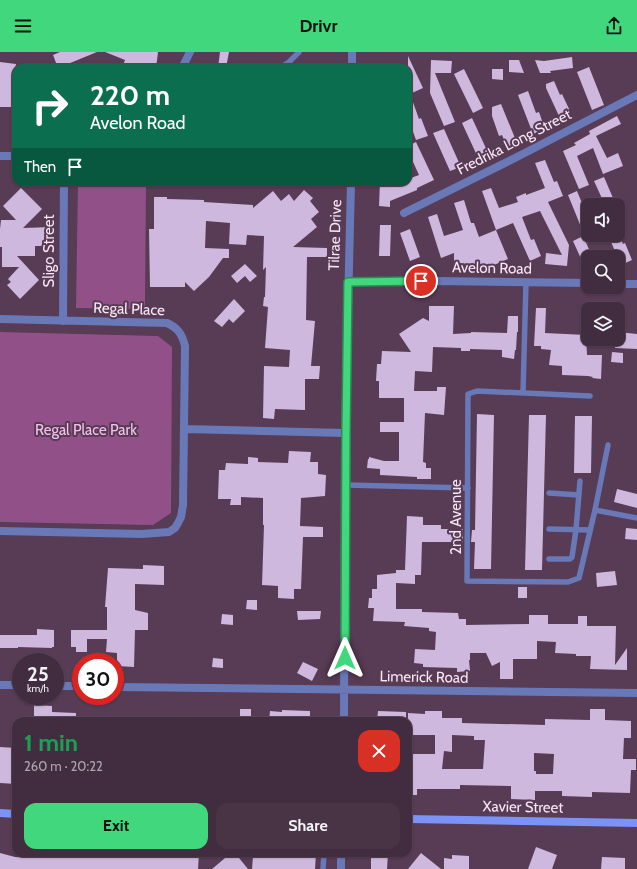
<!DOCTYPE html>
<html lang="en">
<head>
<meta charset="utf-8">
<style>
	:root { --surface:#422c3f; --page:#493446; --text:#f1f3f6; --muted:#aea7b0; --line:#5a4859; --accent:#41d77c }
	body { margin:0; font-family:Cabin,sans-serif; background:var(--page); color:var(--text); height:100vh; display:flex; flex-direction:column; font-size:15px; white-space:nowrap }
	* { box-sizing:border-box; margin:0 }
	p { font-size:13px; color:var(--muted) }
	.icon { flex:none; width:22px; height:22px; fill:none; stroke:currentColor; stroke-width:2; stroke-linecap:round; stroke-linejoin:round }
	.map { position:relative; flex:1; overflow:hidden }
	.side { position:absolute; left:12px; top:665px; width:400px; height:140px; display:flex; flex-direction:column; background:var(--surface); border-radius:12px; box-shadow:0 1px 3px #0004,0 0 0 1px var(--line) }
	.side>* { flex:none }
	.banner { position:absolute; left:12px; top:12px; width:400px; height:122px; border-radius:12px; box-shadow:0 1px 3px #0004,0 0 0 1px var(--line); background:#0b6e4f; color:#fff; overflow:hidden }
	.controls { position:absolute; left:581px; top:146px; display:grid; gap:8px }
	.controls a { display:grid; place-items:center; width:44px; height:44px; border-radius:8px; background:var(--surface); box-shadow:0 1px 3px #0004,0 0 0 1px var(--line); font-size:20px }
	.speed { position:absolute; left:12px; top:601px; display:flex; gap:8px; font-size:20px; font-weight:700; text-align:center }
	.speed>* { display:grid; place-content:center; width:52px; height:52px; border-radius:50%; background:var(--surface); box-shadow:0 1px 3px #0004,0 0 0 1px var(--line); line-height:1 }
	.speed small { font-size:10px; font-weight:400 }
	.speed .limit { border:6px solid #d22; background:#fff; color:#111 }
	.pin { position:absolute; display:grid; place-items:center; width:34px; height:34px; color:#fff; margin:-17px; border:2px solid #fff; border-radius:50%; box-shadow:0 1px 4px #0007 }
	.me { position:absolute; width:44px; margin:-22px; rotate:0deg; stroke-linejoin:round; filter:drop-shadow(0 0 3px #0008) }
	.turn { display:flex; align-items:center; gap:14px; height:84px; padding:0 12px; font-size:18px }
	.turn .icon { width:52px; height:52px; stroke-width:2.5 }
	.turn b { display:block; font-size:28px; line-height:34px }
	.then { display:flex; align-items:center; height:38px; padding:0 12px; background:#0003; gap:8px; font-size:15px }
	.round { display:grid; place-items:center; flex:none; width:42px; height:42px; border-radius:12px; background:var(--page) }
	.overview { display:flex; align-items:center; justify-content:space-between; height:68px; padding:0 12px }
	h1 { font-size:24px; font-weight:700; line-height:30px; color:#1e9e55 }
	.cta { display:flex; gap:8px; margin-top:auto; padding:8px 12px }
	.cta a { flex:1; height:46px; border-radius:12px; background:var(--accent); color:#111; font-size:16px; font-weight:700; line-height:46px; text-align:center }
	.cta a+a { background:var(--page); color:var(--text) }
	header { display:flex; justify-content:space-between; align-items:center; height:52px; padding:0 12px; background:var(--accent); color:#111; font-size:18px; font-weight:700 }
	.map>svg:first-child { display:block }
</style>
</head>
<body>
<header><svg class="icon" aria-label="menu" viewBox="0 0 24 24"><path d="M4 6h16M4 12h16M4 18h16"/></svg>Drivr<svg class="icon" aria-label="share" viewBox="0 0 24 24"><path d="M12 15V3M7 8l5-5 5 5M5 13v7h14v-7"/></svg></header>
<div class="map">
<svg width="637" height="817" viewBox="0 0 637 817">
	<rect width="100%" height="100%" fill="#583b54"/>
	<path fill="#925089" d="M78 130H146L145 257 76 256Z
		M0 280 158 284 172 295 171 461 153 473 0 470Z"/>
	<path fill="#cfb8dd" fill-rule="evenodd" d="M60 0H97L58 16 53 3Z
		M105 0H158L156 16H122L125 8Z
		M220 0H229L226 16H218Z
		M408 4 423 36 412 41 408 33Z
		M572 5 573 16 550 19 551 21H540L535 8 544 9Z
		M431 8 452 9 451 21H435L455 70 444 74 430 41Z
		M509 8H519L524 21 509 20Z
		M0 10 16 12 14 25H12V55H0Z
		M589 15 604 53 592 58 577 20Z
		M464 17 483 56 473 61 454 22Z
		M492 17H503V28L492 27Z
		M554 29 560 43 562 42 570 59 559 64 546 36V32Z
		M408 39H409L419 67 421 66 428 84 416 88 408 66Z
		M528 39 536 61 539 60 545 77 533 82 518 43Z
		M501 52 517 91 507 95 502 83 499 84 492 64V55Z
		M617 64 621 72 596 84 607 106 618 101 623 114 603 122 593 96 577 104 589 133 579 137 563 99 576 93 574 91 590 82 589 79Z
		M472 66 490 105 480 110 462 71Z
		M444 77 461 115 450 119 433 81Z
		M416 90 434 128 417 136V138L390 149V155L379 154 380 130H408V127L419 123 408 99V94Z
		M545 108 554 130 557 129 563 144 548 150 569 193 567 214 545 212 546 201 562 203 540 159 522 165 531 188 534 187 541 204 530 209 513 171 496 178 482 139 491 136 499 156 518 150 516 145 526 141V143L545 136 535 111Z
		M604 125 616 153H605L594 129Z
		M21 136 42 157 23 176 52 175V194H35V204H17L39 228 20 247 7 233 11 230 8 227 19 215H2V195H0V177L1 168H16L3 154Z
		M304 138 313 146 310 149 319 160 311 167 317 175 293 195 327 196V205H307L306 268 315 269 311 314H320L319 327H305V358L275 357 274 367 263 366 264 314 289 315 290 298 265 296 268 255 263 254 264 245H265L266 215 263 218 264 184 247 183 246 193 229 192 230 171 206 169 205 196 229 197V206H223L209 225 194 239 185 230V235H150L149 177H154V145H167V147L204 148V150L253 153V156L273 139 281 149 289 142 294 149Z
		M577 139 586 161 588 160V192L568 143Z
		M464 148 471 171H474L479 185 496 178 508 207 494 213 454 211V201L441 206 428 165 437 162 444 184 463 178 454 151Z
		M380 173H391L390 204H379Z
		M410 177 420 205 410 209 400 181Z
		M608 183H619L623 192 625 191 632 208 621 213Z
		M583 184 592 204 582 209 573 189Z
		M245 212 257 224 250 230 245 224 237 231 231 224Z
		M234 247 245 259 233 271 229 267 222 275 214 269Z
		M429 254H454L453 282 471 281V280L507 281 508 264H518V280H517L516 298H515L514 307 502 305V298L470 297V299H461V296L433 295 432 320 415 319 414 339H437V335H446L444 363 425 361 423 410 426 411V416H431V427H417V425L380 423V417L367 416 368 407H369V405L384 409H399V380H380V370H404V346H379V329H376L377 312H381L382 299 411 300 399 282 423 266 429 269Z
		M536 256H546L545 281 586 283 587 303H602L601 327 592 326 593 325 588 324 562 323V314L549 313 551 298 541 297V294H534Z
		M618 280 637 282V297L615 296 616 287H618Z
		M612 300 623 301V311L611 310Z
		M477 362 494 363 491 517H474L475 490H471L472 478H475Z
		M529 363H546L542 518H525Z
		M575 364H592L591 421H574Z
		M289 399 311 400 310 410H318V422L326 423 325 444 301 446 300 474 323 475V485H303L301 537H294V547L278 546V534L262 533 264 473H263V446L241 445V453H230L231 447H218L219 418H225L226 411 248 412V405L258 406V410L288 411Z
		M617 437 637 442V456L614 450Z
		M407 464 423 465V473H441V477H463V490H422L421 523H415V532L396 531V557H422V560L458 561 459 567H466V573L529 572V563H548V572H578V564H587V574H616L615 613 627 596V618L590 617 591 604H576V602L555 601 556 590 537 589V607H513V627H500V610L492 614 486 601H470V608H469L470 619 457 620V616L423 615V612L414 611 415 597 435 598 436 580 429 579V576L404 574 405 570 373 569 374 556H368L369 546H372V537H377V523L396 521V518H405Z
		M626 476 637 477V488L625 487Z
		M143 513 164 514V533L135 532V558L148 561V578H135L134 615 117 614V601L106 600 107 587H87V600H76V595H71V578H107V555H105L108 516 143 517Z
		M615 519 617 533 597 535 596 521Z
		M518 535H527V546H518Z
		M247 548H257V558L246 557Z
		M297 559H321L320 567 298 568Z
		M222 562 233 563V573L221 572Z
		M37 577 54 578V595H52V596L18 595V596H0V583H37Z
		M213 606 223 607V616L212 615Z
		M303 610 318 617 312 629 297 621Z
		M34 653 52 654V660L76 661V669H34Z
		M240 657H251V669H240Z
		M590 657H605V668L631 669V686H624L623 707H636V718H631L630 741 592 740V745L562 744V739H535V748L511 747V734L460 733V737H417V743H408V702H435V683H408V661L425 662V659H442V666H462V671L545 673V667L590 668ZM452 683 474 684V688H485L483 717H442L444 699 452 700ZM534 701 554 702 553 722H536V719H534Z
		M282 658 310 659V669H269L270 659 282 660Z
		M378 659 406 660V669H377Z
		M0 695 16 696V732L0 731Z
		M536 795 557 803 552 817H528Z
		M0 801 15 805 30 806V801H41V803L61 804V801H151V804L183 805V801H199L198 817H0Z
		M231 801H235L248 817H212Z
		M289 801H316L315 817H252L253 804 289 805Z
		M371 801H388L387 817H371Z
		M421 801 441 817H408Z
		M452 803 469 804V817H444V806L452 807Z
		M602 805 625 806V817H601Z"/>
	<g fill="none" stroke-linecap="round" stroke-linejoin="round">
		<path stroke="#6979b8" stroke-width="5.5" d="M280 16 289 10 299 0
			M523 341 526 230
			M590 344 477 339 468 342 467 529 568 530 579 526 595 458 608 393
			M346 433 468 436
			M549 441 579 443
			M595 458 637 466
			M549 477 590 478
			M549 507H570L572 505 576 478 580 429
			M323 817 324 801"/>
		<path stroke="#6979b8" stroke-width="8" d="M182 16 190 0
			M352 16V0
			M0 104H16
			M404 161 515 106 637 43
			M348 230 435 229 588 231
			M618 232H637
			M0 267 167 271C178 276 182 282 185 294L183 453 181 465 178 471 175 476 169 480 142 482 0 479
			M63 269 64 130
			M185 377 345 381
			M0 633H21
			M55 634H81
			M115 635 637 641
			M344 669 345 381 351 130
			M341 817V801"/>
		<path stroke="#7b92f6" stroke-width="8" d="M0 761 16 762
			M408 767 637 771"/>
	</g>
	<g fill="none" stroke-linecap="round" stroke-linejoin="round">
		<defs>
			<path id="route" d="M345 606 346 381 348 230 421 229"/>
		</defs>
		<use href="#route" stroke="#2a8c51" stroke-width="10"/>
		<use href="#route" stroke="#41d77c" stroke-width="7"/>
	</g>
	<g text-anchor="middle" dominant-baseline="central" stroke-width="4" stroke-linejoin="round" paint-order="stroke">
		<g font-size="15" fill="#f8e6f5" stroke="#583b54">
			<text transform="translate(514 90) rotate(-27)">Fredrika Long Street</text>
			<text transform="translate(335 183) rotate(-88)">Tilrae Drive</text>
			<text transform="translate(49 199) rotate(-90)">Sligo Street</text>
			<text transform="translate(492 216) rotate(1)">Avelon Road</text>
			<text transform="translate(129 257) rotate(2)">Regal Place</text>
			<text transform="translate(456 465) rotate(-90)">2nd Avenue</text>
			<text transform="translate(424 625) rotate(1)">Limerick Road</text>
			<text transform="translate(523 755) rotate(1)">Xavier Street</text>
		</g>
		<g font-size="15" fill="#f2c2ea" stroke="#583b54">
			<text x="86" y="378">Regal Place Park</text>
		</g>
	</g>
</svg>
<div class="controls">
<a><svg class="icon" aria-label="sound" viewBox="0 0 24 24"><path d="M4 9h4l5-4v14l-5-4H4zM17 9q2 3 0 6"/></svg></a>
<a><svg class="icon" aria-label="search" viewBox="0 0 24 24"><circle cx="10" cy="10" r="6"/><path d="M15 15l6 6"/></svg></a>
<a><svg class="icon" aria-label="layers" viewBox="0 0 24 24"><path d="M12 4l9 5-9 5-9-5zM3 14l9 5 9-5"/></svg></a>
</div>
<div class="speed"><div>25<small>km/h</small></div><div class="limit">30</div></div>
<div class="pin" style="left:421px;top:229px;background:#d93025"><svg class="icon" aria-label="arrive" viewBox="0 0 24 24"><path d="M6 21V4h12l-3 4 3 4H6"/></svg></div>
<svg class="me" style="left:345px;top:606px" viewBox="-20 -20 40 40"><path d="M0-17L14 15 0 8-14 15z" fill="#41d77c" stroke="#fff" stroke-width="4"/></svg>
<div class="banner">
<div class="turn"><svg class="icon" aria-label="right" viewBox="0 0 24 24"><path d="M7 20v-9h11M14 6l5 5-5 5"/></svg><div><b>220 m</b>Avelon Road</div></div>
<div class="then">Then<svg class="icon" aria-label="arrive" viewBox="0 0 24 24"><path d="M6 21V4h12l-3 4 3 4H6"/></svg></div>
</div>
<section class="side">
<div class="overview"><div><h1>1 min</h1><p>260 m · 20:22</p></div><a class="round" style="background:#d93025;color:#fff"><svg class="icon" aria-label="close" viewBox="0 0 24 24"><path d="M6 6l12 12M18 6L6 18"/></svg></a></div>
<div class="cta"><a>Exit</a><a>Share</a></div>
</section>
</div>
</body>
</html>
